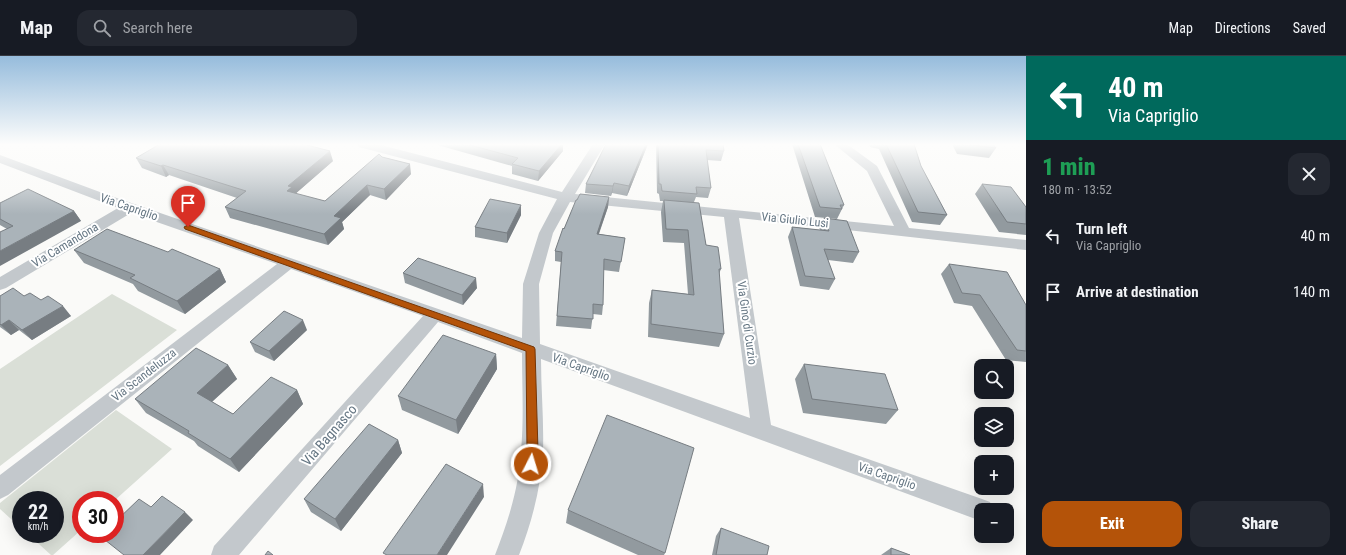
<!DOCTYPE html>
<html lang="en">
<head>
<meta charset="utf-8">
<style>
	:root { --surface:#171b24; --page:#242831; --text:#f1f3f6; --muted:#9ea1a6; --line:#363941; --accent:#b45309 }
	body { margin:0; font-family:"Roboto Condensed",sans-serif; background:var(--page); color:var(--text); height:100vh; display:flex; flex-direction:column; font-size:15px; white-space:nowrap }
	* { box-sizing:border-box; margin:0 }
	p { font-size:13px; color:var(--muted) }
	.icon { flex:none; width:22px; height:22px; fill:none; stroke:currentColor; stroke-width:2; stroke-linecap:round; stroke-linejoin:round }
	.map { position:relative; flex:1; overflow:hidden }
	.panel { display:flex; flex-direction:column; background:var(--surface); width:320px }
	.panel>* { flex:none }
	.top-card { background:#00695c; color:#fff; overflow:hidden }
	.buttons { position:absolute; left:974px; top:303px; display:grid; gap:8px }
	.buttons a { display:grid; place-items:center; width:40px; height:40px; border-radius:8px; background:var(--surface); box-shadow:0 4px 16px #0002; font-size:20px }
	.speed { position:absolute; left:12px; top:435px; display:flex; gap:8px; font-size:20px; font-weight:700; text-align:center }
	.speed>* { display:grid; place-content:center; width:52px; height:52px; border-radius:50%; background:var(--surface); box-shadow:0 4px 16px #0002; line-height:1 }
	.speed small { font-size:10px; font-weight:400 }
	.speed .limit { border:6px solid #d22; background:#fff; color:#111 }
	.pin { position:absolute; display:grid; place-items:center; width:34px; height:34px; color:#fff; margin:-41px -17px; border-radius:50% 50% 50% 0; rotate:-45deg; box-shadow:0 0 4px #0007 }
	.pin .icon { rotate:45deg }
	.me { position:absolute; width:44px; margin:-22px; rotate:5deg; stroke-linejoin:round; filter:drop-shadow(0 0 3px #0008) }
	.turn { display:flex; align-items:center; gap:14px; height:84px; padding:0 16px; font-size:18px }
	.turn .icon { width:52px; height:52px; stroke-width:2.5 }
	.turn b { display:block; font-size:28px; line-height:34px }
	.round { display:grid; place-items:center; flex:none; width:42px; height:42px; border-radius:12px; background:var(--page) }
	.summary { display:flex; align-items:center; justify-content:space-between; height:68px; padding:0 16px }
	h1 { font-size:24px; font-weight:800; line-height:30px; color:#1e9e55 }
	.primary-button { display:flex; gap:8px; margin-top:auto; padding:8px 16px }
	.primary-button a { flex:1; height:46px; border-radius:12px; background:var(--accent); color:#fff; font-size:16px; font-weight:800; line-height:46px; text-align:center }
	.primary-button a+a { background:var(--page); color:var(--text) }
	ul { padding:0; list-style:none }
	li { display:flex; align-items:center; gap:12px; height:56px; padding:0 16px }
	li div { flex:1 }
	li b { display:block; font-size:15px }
	li em { font-style:normal }
	header { display:flex; align-items:center; gap:24px; box-sizing:border-box; height:56px; padding:0 20px; background:var(--surface); border-bottom:1px solid var(--line) }
	header strong { font-size:19px }
	nav { display:flex; gap:22px; margin-inline-start:auto; font-size:14px }
	.search { width:280px; height:36px; background:var(--page); display:flex; align-items:center; gap:10px; box-sizing:border-box; padding:0 14px; border-radius:12px; color:var(--muted); font-size:15px }
	main { display:flex; flex:1; min-height:0 }
	.map>svg:first-child { display:block }
</style>
</head>
<body>
<header>
<strong>Map</strong>
<div class="search"><svg class="icon" aria-label="search" viewBox="0 0 24 24"><circle cx="10" cy="10" r="6"/><path d="M15 15l6 6"/></svg>Search here</div>
<nav><a>Map</a><a>Directions</a><a>Saved</a></nav>
</header>
<main>
<div class="map">
<svg width="1026" height="499" viewBox="0 0 1026 499">
	<rect width="100%" height="100%" fill="#fafaf8"/>
	<path fill="#dadfd7" d="M112 238 177 274 0 410V313Z
		M116 354 172 393 115 444H81V474L53 499H51L28 478H55V444H21V472L0 453V447Z"/>
	<g fill="none" stroke-linecap="round" stroke-linejoin="round">
		<path fill="#c3c8cc" fill-rule="evenodd" d="M357 88H377L562 136 593 88H605L575 138 894 170 867 115 834 88H847L877 110 909 172 1026 184V194L739 162 771 369 982 443 990 446 993 454H981V465L541 303C541 334 544 365 543 395 541 431 532 466 519 499H495C508 466 519 431 521 395 524 363 522 329 522 297L438 266 239 499H211L214 490 423 260 291 213 8 439 0 443V419L277 208 131 157 6 232 0 234V221L118 152 0 107V99L108 139 522 282 523 228 539 177 557 143 359 91ZM570 146 724 161 750 362 540 288 539 228 553 177Z"/>
	</g>
	<path fill="#929a9f" d="M434 88H563V95L538 125 512 118V110Z
		M648 88 627 140 612 137 611 140 585 137 586 128Z
		M656 88H723L724 95 721 105 707 104 711 132 708 142 696 141 694 146 706 189 721 213 719 218 724 278 719 291 648 281 649 247 652 234 688 238 684 187 663 186 661 156 663 145H660L659 138 657 137Z
		M792 88H820L844 149 837 163 815 161Z
		M869 88H914L921 110 947 159 940 169 912 166 879 93 870 91Z
		M952 88H993L996 92 989 102 957 98Z
		M382 101 411 118 386 144 370 139 342 166 344 173 328 189 230 162 225 151 237 142 169 119 166 121 142 112 136 102 333 105 295 138 325 145Z
		M982 128 1026 151V179L999 176 975 138Z
		M609 141 608 151 599 178 625 182 619 216 603 214V249L602 259 593 258 591 273 556 270 561 206 555 205V195L564 173 577 144Z
		M0 147 74 155 81 165 7 173 0 169Z
		M521 149V159L507 187 475 181V171Z
		M824 162 859 196 853 207 828 204 835 223 829 234 800 230 788 181 792 171 820 174 819 172Z
		M74 194 168 196 220 213 226 226 185 258 138 235 133 228 84 207Z
		M949 208 1026 249V306L1006 304 972 250 954 247 941 218Z
		M403 217 477 232 463 249 405 227Z
		M0 240H24L41 244 71 260 32 284 19 274 11 279 0 271Z
		M307 274 274 305 255 296 250 286Z
		M496 298 497 313 458 378 402 354 398 340Z
		M804 308 898 354 886 368 803 357 795 323Z
		M228 309 237 323 212 346 233 358 297 334 303 348 239 416 198 390 194 385 146 357 135 343Z
		M398 384 402 397 341 475 311 456 304 443Z
		M568 454 665 497 664 499H638L566 467Z
		M721 472 767 499H712L716 480Z
		M891 492 910 499H881Z"/>
	<path fill="#777d82" d="M562 88H563V95L538 125 539 115Z
		M646 88H648L627 140 629 130Z
		M330 95 333 105 294 139 287 135 288 130Z
		M410 108 411 118 386 144 384 133Z
		M163 109 169 119 166 121 161 110Z
		M614 127 612 137 611 140 613 130Z
		M367 129 370 139 342 166 344 173 328 189 324 178 334 160Z
		M609 141 608 151 595 188 597 178Z
		M521 149V159L507 187V177Z
		M74 155 81 165 0 210V195Z
		M220 213 226 226 185 258 177 245Z
		M476 222 477 232 463 249 462 239Z
		M63 250 71 260 32 284 22 274Z
		M9 264 19 274 11 279 1 269Z
		M303 264 307 274 274 305 269 295Z
		M496 298 497 313 458 378 456 364Z
		M228 309 237 323 206 351 197 337Z
		M297 334 303 348 239 416 230 403Z
		M398 384 402 397 341 475 335 463Z
		M483 428 484 441 447 499H437Z
		M185 456 193 464 160 499H143Z"/>
	<path fill="#aab3b9" stroke="#777d82" d="M160 88H303L330 95 288 130 292 131 287 135 325 145 379 98 382 101 410 108 384 133 367 129 334 160 341 162 324 178 225 151 246 135 163 109 161 110 136 102Z
		M466 88H562L539 115 512 108 518 102Z
		M607 88H646L629 130 614 127 613 130 586 128 605 90Z
		M658 88H723L724 95 706 94 711 132 696 131 697 138 662 135 661 128H659Z
		M798 88H820L844 149H840L842 153 820 151Z
		M886 88H914L921 110 947 159 918 156Z
		M963 88H993L996 92 964 88Z
		M982 128 1011 131 1026 151V168L1007 166Z
		M28 133 74 155 0 195V176L13 170 0 163V147Z
		M580 138 609 141 597 178 625 182 621 206 604 203 603 249 593 248V263L557 260 562 196 555 195 563 172 564 173 576 144H577Z
		M490 143 521 149 507 177 475 171Z
		M664 144 699 147 706 189 718 191 721 213H719L724 278 651 268 652 234 694 239 688 174 666 173Z
		M824 162 847 165 859 196 824 193 835 223 805 220 792 171 829 175Z
		M107 173 168 196 172 193 220 213 177 245 130 222 135 219 74 194Z
		M418 202 476 222 462 239 403 217Z
		M949 208 1007 216 1026 249V295L1017 294 980 239 962 237Z
		M13 232 24 240 30 237 41 244 48 240 63 250 22 274 9 264 1 269 0 268V240Z
		M284 255 303 264 269 295 250 286Z
		M443 279 496 298 456 364 398 340Z
		M196 292 228 309 197 337 233 358 271 321 297 334 230 403 188 377 189 375 135 343Z
		M804 308 885 318 898 354 812 343Z
		M607 359 694 392 665 497 568 454Z
		M369 368 398 384 335 463 304 443Z
		M446 408 483 428 437 499H387L383 497Z
		M162 440 185 456 143 499H124L100 480 102 478H115V466L139 443 151 451Z
		M721 472 769 490 767 499H716Z
		M891 492 910 499H891Z
		M268 495 273 499H265Z"/>
	<linearGradient id="sky" x2="0" y2="1"><stop stop-color="#96bcdc"/><stop offset="0.56" stop-color="#fdfdfc"/><stop offset="1" stop-color="#fdfdfc" stop-opacity="0"/></linearGradient>
	<rect width="1026" height="158" fill="url(#sky)"/>
	<path fill="#b45309" stroke="#753606" d="M188 169 534 291 535 293 538 395 535 412 531 413 527 412 525 408 527 395 526 295 185 173 184 171Z"/>
	<g text-anchor="middle" dominant-baseline="central" stroke-width="4" stroke-linejoin="round" paint-order="stroke">
		<g font-size="12" fill="#657683" stroke="#fff">
			<text transform="translate(129 151) rotate(19)">Via Capriglio</text>
			<text transform="translate(795 164) rotate(6)">Via Giulio Lusi</text>
			<text transform="translate(65 189) rotate(-31)">Via Camandona</text>
			<text transform="translate(747 267) rotate(82)">Via Gino di Curzio</text>
			<text transform="translate(581 311) rotate(20)">Via Capriglio</text>
			<text transform="translate(144 319) rotate(-38)">Via Scandeluzza</text>
			<text transform="translate(887 420) rotate(19)">Via Capriglio</text>
		</g>
		<g font-size="14" fill="#657683" stroke="#fff">
			<text transform="translate(329 379) rotate(-49)">Via Bagnasco</text>
		</g>
	</g>
</svg>
<div class="buttons">
<a><svg class="icon" aria-label="search" viewBox="0 0 24 24"><circle cx="10" cy="10" r="6"/><path d="M15 15l6 6"/></svg></a>
<a><svg class="icon" aria-label="layers" viewBox="0 0 24 24"><path d="M12 4l9 5-9 5-9-5zM3 14l9 5 9-5"/></svg></a>
<a>+</a>
<a>−</a>
</div>
<div class="speed"><div>22<small>km/h</small></div><div class="limit">30</div></div>
<div class="pin" style="left:188px;top:171px;background:#d93025"><svg class="icon" aria-label="arrive" viewBox="0 0 24 24"><path d="M6 21V4h12l-3 4 3 4H6"/></svg></div>
<svg class="me" style="left:531px;top:408px" viewBox="-20 -20 40 40"><circle r="17" fill="#b45309" stroke="#fff" stroke-width="3"/><path d="M0-11L8 9 0 5-8 9z" fill="#fff"/></svg>
</div>
<section class="panel">
<div class="top-card">
<div class="turn"><svg class="icon" aria-label="left" viewBox="0 0 24 24"><path d="M17 20v-9H6M10 6l-5 5 5 5"/></svg><div><b>40 m</b>Via Capriglio</div></div>
</div>
<div class="summary"><div><h1>1 min</h1><p>180 m · 13:52</p></div><a class="round"><svg class="icon" aria-label="close" viewBox="0 0 24 24"><path d="M6 6l12 12M18 6L6 18"/></svg></a></div>
<ul>
<li><svg class="icon" aria-label="left" viewBox="0 0 24 24"><path d="M17 20v-9H6M10 6l-5 5 5 5"/></svg><div><b>Turn left</b><p>Via Capriglio</p></div><em>40 m</em></li>
<li><svg class="icon" aria-label="arrive" viewBox="0 0 24 24"><path d="M6 21V4h12l-3 4 3 4H6"/></svg><div><b>Arrive at destination</b></div><em>140 m</em></li>
</ul>
<div class="primary-button"><a>Exit</a><a>Share</a></div>
</section>
</main>
</body>
</html>
